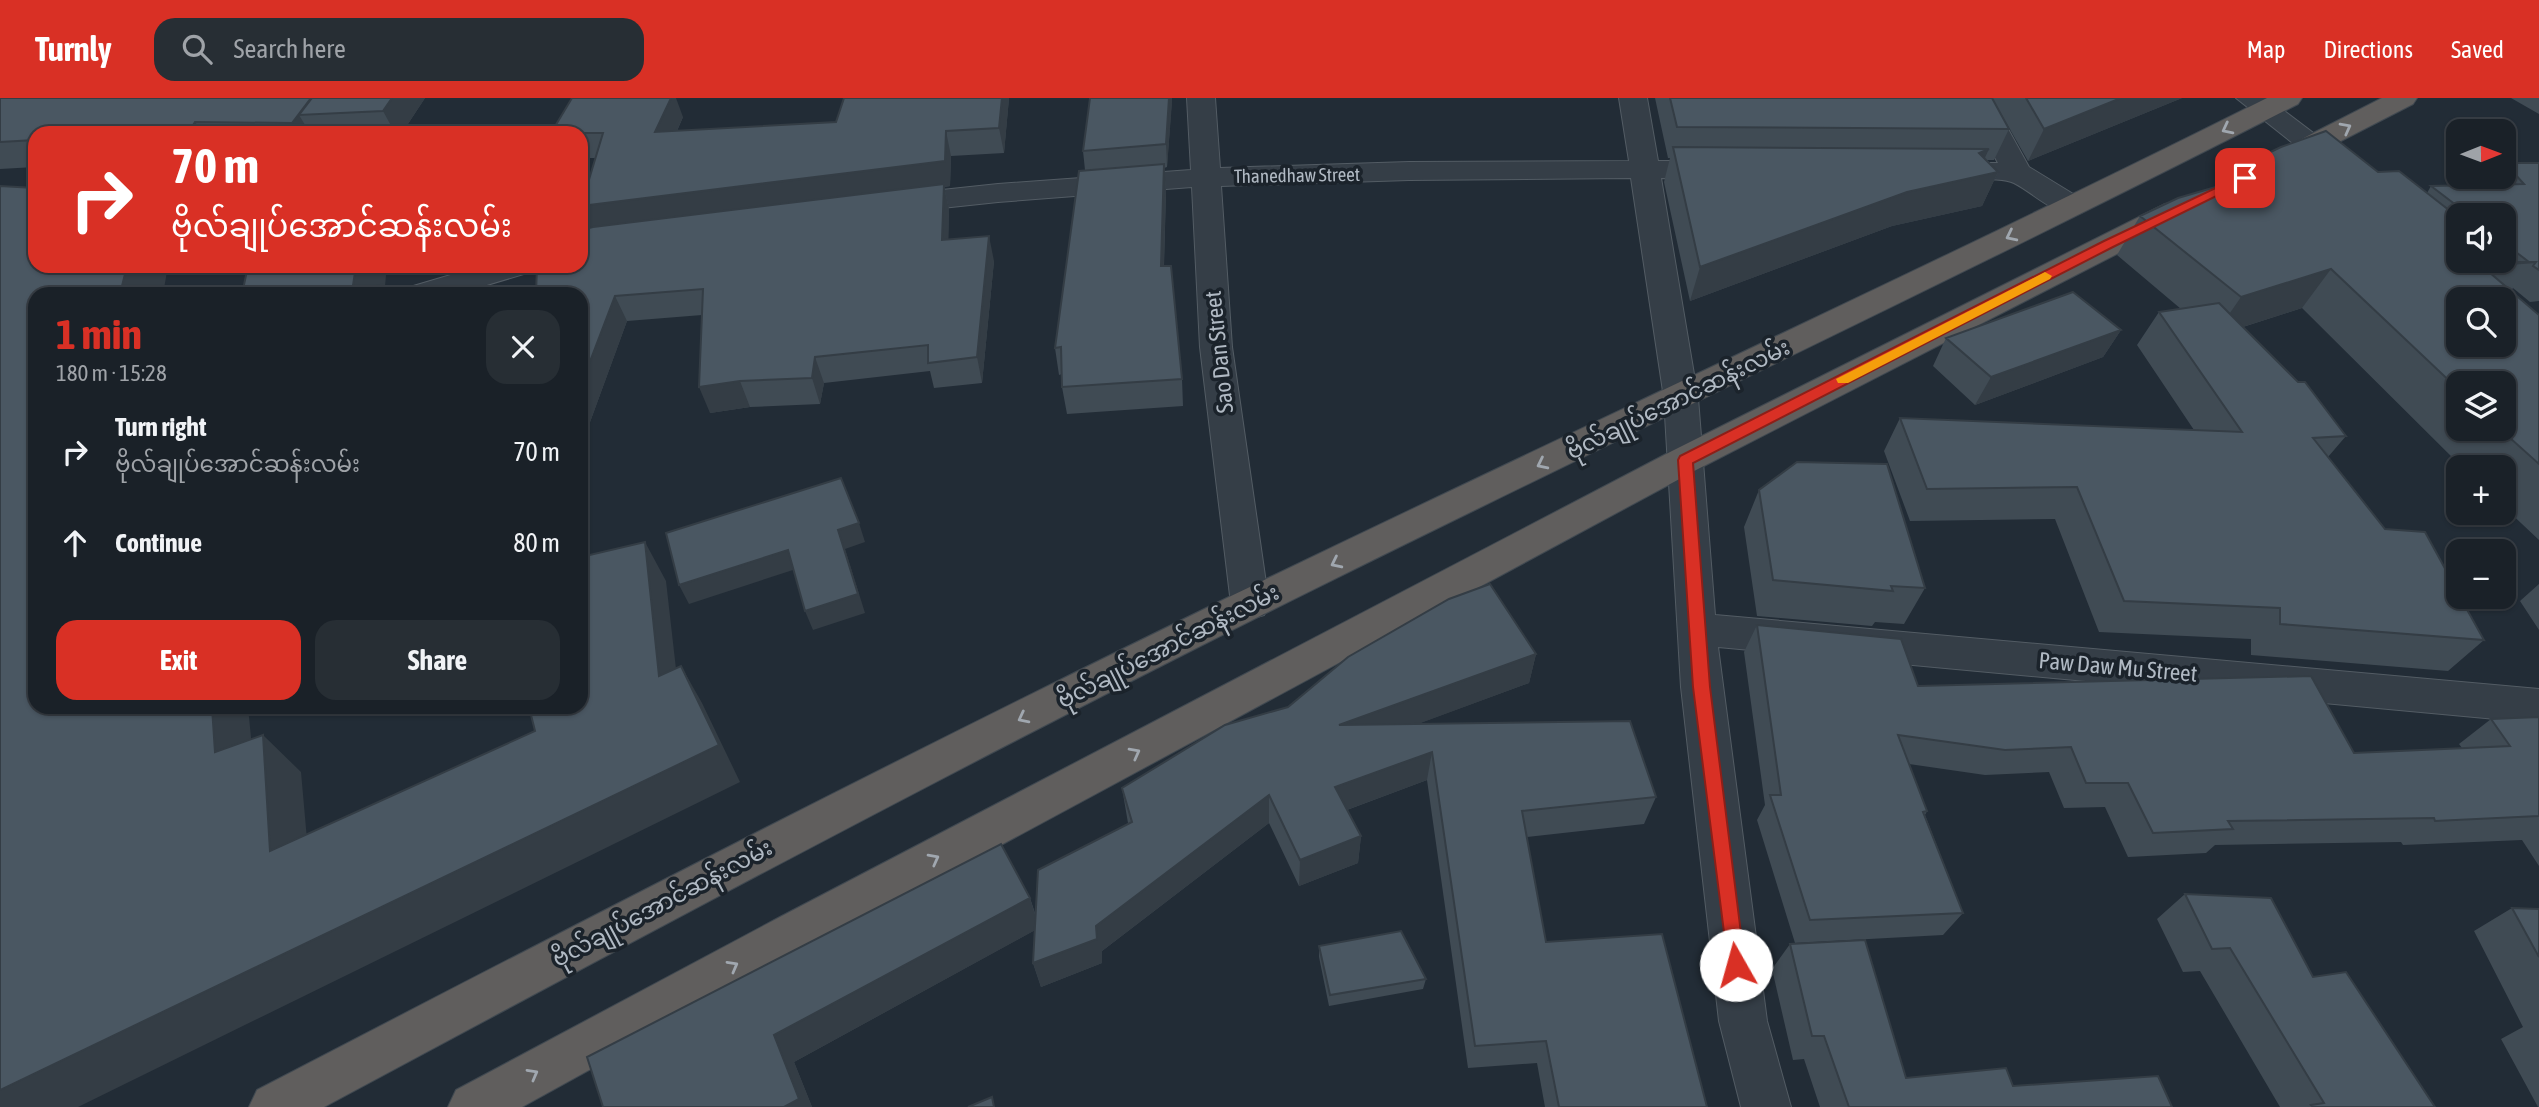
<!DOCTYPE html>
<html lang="en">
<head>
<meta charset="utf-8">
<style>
	:root { --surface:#1a2128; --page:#272e34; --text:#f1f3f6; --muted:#9fa3a8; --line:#383e45; --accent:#d93025 }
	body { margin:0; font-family:"Asap Condensed","Noto Sans Myanmar",sans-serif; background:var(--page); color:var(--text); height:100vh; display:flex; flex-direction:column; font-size:26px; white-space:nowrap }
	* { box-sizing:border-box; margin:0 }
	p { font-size:23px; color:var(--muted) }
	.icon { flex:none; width:38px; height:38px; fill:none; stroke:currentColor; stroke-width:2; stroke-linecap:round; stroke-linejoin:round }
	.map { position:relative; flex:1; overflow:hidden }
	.details { position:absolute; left:28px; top:189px; width:560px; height:427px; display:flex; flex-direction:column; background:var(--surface); border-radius:21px; box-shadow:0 2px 5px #0004,0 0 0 2px var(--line) }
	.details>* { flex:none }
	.top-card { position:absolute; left:28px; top:28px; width:560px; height:147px; border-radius:21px; box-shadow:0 2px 5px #0004,0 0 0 2px var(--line); background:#d93025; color:#fff; overflow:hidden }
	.needle { width:46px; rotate:89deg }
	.controls { position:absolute; left:2446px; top:21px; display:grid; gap:14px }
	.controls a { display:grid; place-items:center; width:70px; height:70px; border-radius:14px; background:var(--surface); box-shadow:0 2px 5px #0004,0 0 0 2px var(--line); font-size:35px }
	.pin { position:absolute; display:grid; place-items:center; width:60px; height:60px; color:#fff; margin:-30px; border-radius:14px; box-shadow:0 4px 10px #0006 }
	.me { position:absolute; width:77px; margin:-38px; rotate:353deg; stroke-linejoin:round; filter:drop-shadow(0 0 5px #0008) }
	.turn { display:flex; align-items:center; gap:24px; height:147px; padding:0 28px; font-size:32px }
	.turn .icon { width:91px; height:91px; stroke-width:2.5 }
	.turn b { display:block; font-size:49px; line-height:60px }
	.round { display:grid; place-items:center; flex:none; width:74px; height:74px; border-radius:21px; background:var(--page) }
	.headline { display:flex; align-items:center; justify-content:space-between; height:119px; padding:0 28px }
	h1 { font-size:42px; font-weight:700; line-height:52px; color:var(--accent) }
	.button { display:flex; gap:14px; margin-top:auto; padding:14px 28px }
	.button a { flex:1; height:80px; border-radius:21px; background:var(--accent); color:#fff; font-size:28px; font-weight:700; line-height:80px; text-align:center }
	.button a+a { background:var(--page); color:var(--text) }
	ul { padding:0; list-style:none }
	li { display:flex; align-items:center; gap:21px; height:91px; padding:0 28px }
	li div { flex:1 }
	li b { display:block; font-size:26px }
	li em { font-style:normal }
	header { display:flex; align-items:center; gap:42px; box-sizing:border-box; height:98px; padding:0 35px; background:var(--accent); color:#fff }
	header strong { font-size:33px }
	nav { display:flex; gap:38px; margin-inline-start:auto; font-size:24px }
	.search { width:490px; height:63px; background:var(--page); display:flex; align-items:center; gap:18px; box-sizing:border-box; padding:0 24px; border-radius:21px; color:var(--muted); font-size:26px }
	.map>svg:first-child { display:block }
</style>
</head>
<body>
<header>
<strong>Turnly</strong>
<div class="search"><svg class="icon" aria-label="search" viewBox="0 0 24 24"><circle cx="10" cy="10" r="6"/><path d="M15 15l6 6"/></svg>Search here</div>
<nav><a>Map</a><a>Directions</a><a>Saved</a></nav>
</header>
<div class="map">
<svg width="2539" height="1009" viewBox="0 0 2539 1009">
	<rect width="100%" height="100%" fill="#222c36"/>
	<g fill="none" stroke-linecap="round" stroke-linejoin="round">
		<defs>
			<path id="minor" d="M1187 0H1215L1220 70 1409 64 1629 63 1619 0H1647L1658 63H1719L1729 66 1734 72 1729 78 1719 81 1661 80 1698 300 1715 517 2539 591V625L1718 549 1767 923 1791 1009H1741L1719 923 1681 589 1664 300 1631 80 1409 82 1221 88 1232 249 1269 506 1264 517 1250 521 1236 517 1231 506 1200 249 1192 89 998 104 895 115 884 112 880 106 884 100 895 97 998 86 1191 72Z
				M1963 0H1991L2029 69 2083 102 2087 108 2083 114C2056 121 2036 96 2014 85 1998 77 1958 85 1937 80L1932 74 1937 68 1947 65H1998Z
				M2236 0H2267L2353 65 2358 71 2353 77 2343 80 2333 77Z
				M481 168H532L527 175 457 196H405L410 189Z"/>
			<path id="trunk" d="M2267 0H2302L2298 6C1954 182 1605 346 1260 518 945 676 635 842 324 1009H249L257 992C580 824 904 657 1231 498 1576 331 1924 172 2267 0Z
				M2382 0H2417L2413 6 2294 67 2284 70 2274 67 2270 61 2274 55Z
				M2176 104 2187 106 2191 113 2187 120 1698 371 812 849 522 1009H448L456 992 780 819 1672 353 2165 106Z"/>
		</defs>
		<use href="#minor" stroke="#535c64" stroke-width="2"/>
		<use href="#trunk" stroke="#404951" stroke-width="2"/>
		<use href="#minor" fill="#353e47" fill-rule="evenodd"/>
		<use href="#trunk" fill="#605e5d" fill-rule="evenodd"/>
	</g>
	<path fill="#404b54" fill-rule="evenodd" d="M0 0H425L402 35H35V69L0 71Z
		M1009 0 1004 55 951 58 950 88 944 89 949 111 948 141 994 163 982 285 934 290 930 273 824 285 820 306 750 309 710 315 702 217 627 223 586 335 581 328V168L591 130 581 109 595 60H581V35L683 19 677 33 836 24Z
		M1090 0H1172L1167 69 1164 70 1166 93 1164 168 1182 281 1183 308 1067 316 1062 289V276L1059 277 1055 250 1085 72 1083 53Z
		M1655 0H1992L2009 31 1994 62H1987L1998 74 1982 108 1892 128 1690 203 1664 84 1670 60H1668Z
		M1992 0H2182L2028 63Z
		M2511 0H2539V16Z
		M2505 65H2539V203L2530 204 2513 190 2511 193 2539 217V442L2504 409V369H2462L2302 210 2243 229 2346 338 2328 359 2385 431 2484 542 2448 573 2251 557V541L2099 534 2055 421 1910 423 1884 353 1900 320 2194 332 2137 247 2159 214 2181 211 2117 157 2140 118 2229 85 2239 69 2378 74 2427 95 2431 88 2487 87 2494 79H2504ZM2459 117H2504V163H2459ZM2459 285 2504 331H2459Z
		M2121 232 2103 259 1975 307 1933 268 1946 240Z
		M1759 392 1925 490 1904 526 1875 524 1872 528 1757 518 1744 429Z
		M2539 486V532L2520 503Z
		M1757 527 1918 588 2354 655 2462 650 2459 646 2491 621 2539 619V768L2522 742 2403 747 2401 744 2215 747 2206 755 2128 759 2105 709 2064 710 2049 674 1985 677 1909 666 1927 713 1925 717 1963 815 1943 837 1795 845 1757 722 1765 707 1744 554Z
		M1536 556 1529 585 1417 626 1656 699 1644 726 1527 739 1546 844 1707 1009H1545L1537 965 1468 970 1427 682 1347 712 1361 738 1358 765 1299 788 1269 725 1102 853V865L1041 889 1033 865 1035 832 794 964 812 1009H603L1030 800 1036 818 1128 725 1122 690Z
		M2185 796 2313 879 2435 1009H2280L2200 873 2183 874 2157 821Z
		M2512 810 2539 811V1009H2538L2501 941 2523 929 2474 833Z
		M1790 846 1906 980 2013 988 2172 1009H1820L1804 961 1793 962 1772 871Z
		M1319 848 1426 881 1423 891 1329 908 1319 859Z"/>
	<path fill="#343d45" d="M311 0 299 17 310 35H299L292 25Z
		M392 0H425L402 35H395L383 13Z
		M671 0H676L683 19 665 59 655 34Z
		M1002 0H1009L1004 55 999 30Z
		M1169 0H1172V5L1167 69 1166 46Z
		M2121 0H2182L2028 63 2044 31Z
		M195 24 203 35H192L190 32Z
		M946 33 951 58 950 88 944 89 949 111 948 168 592 133 581 109V108Z
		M1989 51 1976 79 1998 74 1982 108 1892 128 1690 203 1700 169Z
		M1164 66 1166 93 1163 195 1161 168Z
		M989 138 994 163 982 285 977 259Z
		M127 168H168L163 196H120Z
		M356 168H381L386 177 385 188 390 196 352 194Z
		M2331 171 2302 210 2214 238 2241 199Z
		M615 198 627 223 586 335 581 325V287Z
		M2121 232 2103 259 1975 307 1991 279Z
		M815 259 824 285 820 306 812 280Z
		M740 283 750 309 710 315 699 289Z
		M859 425 865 444 845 451 865 515 813 532 805 513 838 432Z
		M645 444 666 483 681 615 659 578Z
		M788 452 796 471 689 506 679 487Z
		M1536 556 1529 585 1337 656 1339 627Z
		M681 568 702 605 740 684 78 1009H0V992Z
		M212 609H248L256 690 215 654Z
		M263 637 301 674 311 787 270 753Z
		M1432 654 1427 682 1333 717 1335 689Z
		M1269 697V725L1102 853V865L1041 889 1033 865 1096 828Z
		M1361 738 1358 765 1299 788 1300 762Z
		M1030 800 1039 830 794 964 812 1009H784L774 937Z"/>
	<path fill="#4a5762" stroke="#343d45" stroke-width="2" fill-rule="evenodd" d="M0 0H311L292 25 195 24 190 32 146 35H35V42L0 44Z
		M312 0H392L383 13 299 17Z
		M572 0H671L655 34 836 24 844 0H1002L999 30 946 33 945 63 581 108 603 35H551Z
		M1090 0H1169L1166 46 1083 53Z
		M1670 0H1992L2009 31 1677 29Z
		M2026 0H2121L2044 31Z
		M2326 33 2378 74 2399 73 2459 120V163H2504V155L2516 164H2536L2482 168 2539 217V366L2500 331H2504V285H2459V292L2331 171 2241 199 2140 118 2178 100 2250 79 2239 69 2281 49ZM2459 201H2504V247H2459Z
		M1673 49 1989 51 1979 55 1998 74 1907 94 1700 169Z
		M2505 65H2539V172L2533 168 2536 164H2529L2504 145V117H2469L2431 88 2524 86Z
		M1164 66 1161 168H1171L1182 281 1062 289 1061 249 1055 250 1079 73Z
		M944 86 942 142 989 138 977 259 928 265V247L815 259 812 280 740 283 699 289 703 191 615 198 581 287V196H536L537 168H581V132L593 129Z
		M0 88 35 90V168H127L120 196H35V609H212L215 654 263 637 270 753 535 633 529 609H581V459L645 444 659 578 681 568 719 647 0 992Z
		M248 168H356L352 194 384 186 385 196H242Z
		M2073 194 2121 232 1991 279 1946 240Z
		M2219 205 2298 284H2305L2346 338 2313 340 2385 431 2425 434 2459 496V499H2460L2484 542 2280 526V510L2124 503 2077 389 1927 391 1900 320 2242 334 2159 214Z
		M1797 364 1887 366 1925 490 1891 488 1893 493 1773 482 1759 392Z
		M841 380 859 425 838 432 858 496 805 513 788 452 679 487 666 435Z
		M1490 486 1536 556 1339 627 1630 623 1656 699 1522 713 1546 844 1662 836 1707 1009H1559L1546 943 1475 948 1432 654 1335 689 1361 738 1300 762 1269 697 1096 828 1097 841 1033 865 1038 772 1132 724 1122 690 1225 627 1288 609 1348 559 1449 501Z
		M1757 527 1901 541 1918 588 2311 578 2354 655 2510 648 2491 621 2539 619V718L2435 723 2434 720 2228 723 2233 731 2153 735 2128 685H2086L2071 649 2005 652 1898 637 1927 713 1923 714 1963 815 1810 822 1770 697H1781Z
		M1001 746 1030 800 774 937 799 1001 784 1009H603L587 959Z
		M2185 796 2271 800 2313 879 2346 874 2435 1009H2313L2311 1007 2324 1005 2230 850 2212 851Z
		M2512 810 2539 811V859Z
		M1401 833 1426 881 1330 897 1319 848Z
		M1865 842 1906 980 2006 970 2013 988 2158 978 2172 1009H1849L1824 938H1812L1790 846Z
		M992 999 994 1009H968Z"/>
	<defs><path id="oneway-chevron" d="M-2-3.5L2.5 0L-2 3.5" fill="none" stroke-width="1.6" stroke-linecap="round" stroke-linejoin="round" transform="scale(1.75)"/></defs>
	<g stroke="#a0a7af">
		<use href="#oneway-chevron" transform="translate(2346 30) rotate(-28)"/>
		<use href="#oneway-chevron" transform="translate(2227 31) rotate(153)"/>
		<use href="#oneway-chevron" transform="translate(2011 138) rotate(154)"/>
		<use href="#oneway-chevron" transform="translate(1542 366) rotate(154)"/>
		<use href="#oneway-chevron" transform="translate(1336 465) rotate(154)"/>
		<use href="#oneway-chevron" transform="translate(1023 620) rotate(153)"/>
		<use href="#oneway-chevron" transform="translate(1135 655) rotate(-28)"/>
		<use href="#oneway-chevron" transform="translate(934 761) rotate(-28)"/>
		<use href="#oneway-chevron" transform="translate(733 868) rotate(-29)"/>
		<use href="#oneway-chevron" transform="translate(533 976) rotate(-29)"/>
	</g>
	<path fill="#d93025" stroke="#8d1f18" stroke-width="2" d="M2245 76 2249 77V82L2113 149 1693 365 1710 589 1745 867 1742 874 1736 876 1729 874 1693 589 1678 362 1680 358 2104 143Z"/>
	<path fill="#f59e0b" d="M2045 174 2052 178 2050 181 1848 285H1838L1836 281Z"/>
	<g text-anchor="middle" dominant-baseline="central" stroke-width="7" stroke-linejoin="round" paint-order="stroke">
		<g font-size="19" fill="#b0b9c3" stroke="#1b232b">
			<text transform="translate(1297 77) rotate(-1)">Thanedhaw Street</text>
		</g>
		<g font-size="23" fill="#b0b9c3" stroke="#1b232b">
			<text transform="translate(1219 254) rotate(-96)">Sao Dan Street</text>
			<text transform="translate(1678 301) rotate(-26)">ဗိုလ်ချုပ်အောင်ဆန်းလမ်း</text>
			<text transform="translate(1168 548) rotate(-27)">ဗိုလ်ချုပ်အောင်ဆန်းလမ်း</text>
			<text transform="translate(2118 569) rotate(5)">Paw Daw Mu Street</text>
			<text transform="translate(662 805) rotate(-28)">ဗိုလ်ချုပ်အောင်ဆန်းလမ်း</text>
		</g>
	</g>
</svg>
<div class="controls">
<a><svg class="needle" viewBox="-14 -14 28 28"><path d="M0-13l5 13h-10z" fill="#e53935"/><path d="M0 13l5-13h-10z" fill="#9fa3a8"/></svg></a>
<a><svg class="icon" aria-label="sound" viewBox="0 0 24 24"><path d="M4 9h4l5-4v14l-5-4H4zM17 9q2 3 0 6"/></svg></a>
<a><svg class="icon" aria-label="search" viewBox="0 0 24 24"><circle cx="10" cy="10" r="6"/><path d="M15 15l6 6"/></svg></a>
<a><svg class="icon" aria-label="layers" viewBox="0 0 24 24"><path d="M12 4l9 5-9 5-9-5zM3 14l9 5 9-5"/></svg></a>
<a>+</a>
<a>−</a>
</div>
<div class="pin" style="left:2245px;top:80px;background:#d93025"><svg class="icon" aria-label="arrive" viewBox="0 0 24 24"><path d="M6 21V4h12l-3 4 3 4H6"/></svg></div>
<svg class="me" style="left:1736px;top:867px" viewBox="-20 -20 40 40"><circle r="19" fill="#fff"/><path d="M0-13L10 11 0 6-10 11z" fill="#d93025"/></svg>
<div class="top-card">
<div class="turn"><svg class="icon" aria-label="right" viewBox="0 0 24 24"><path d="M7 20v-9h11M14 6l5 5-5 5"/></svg><div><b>70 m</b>ဗိုလ်ချုပ်အောင်ဆန်းလမ်း</div></div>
</div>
<section class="details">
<div class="headline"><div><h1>1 min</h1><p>180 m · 15:28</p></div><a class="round"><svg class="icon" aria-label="close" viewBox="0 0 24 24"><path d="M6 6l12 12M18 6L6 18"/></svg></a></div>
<ul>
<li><svg class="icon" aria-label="right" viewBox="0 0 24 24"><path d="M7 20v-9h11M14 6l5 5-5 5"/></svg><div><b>Turn right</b><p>ဗိုလ်ချုပ်အောင်ဆန်းလမ်း</p></div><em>70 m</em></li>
<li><svg class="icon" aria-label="ahead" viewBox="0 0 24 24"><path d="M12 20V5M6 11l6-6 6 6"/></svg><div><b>Continue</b></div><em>80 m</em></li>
</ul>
<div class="button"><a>Exit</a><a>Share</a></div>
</section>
</div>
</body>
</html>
